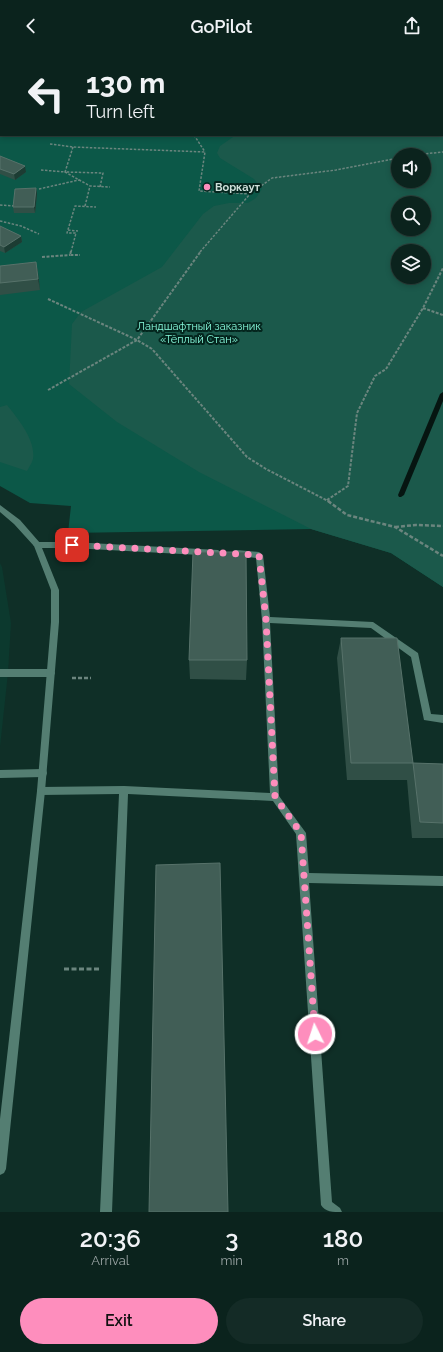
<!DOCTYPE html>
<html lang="en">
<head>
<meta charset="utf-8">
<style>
	:root { --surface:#0b231d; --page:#142b26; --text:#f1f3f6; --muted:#9aa4a4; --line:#2b403b; --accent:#fe8ebd }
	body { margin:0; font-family:Raleway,sans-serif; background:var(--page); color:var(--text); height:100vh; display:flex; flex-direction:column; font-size:15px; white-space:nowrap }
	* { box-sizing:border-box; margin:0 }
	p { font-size:13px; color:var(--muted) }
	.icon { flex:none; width:22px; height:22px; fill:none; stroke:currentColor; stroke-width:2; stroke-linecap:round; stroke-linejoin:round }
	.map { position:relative; height:1160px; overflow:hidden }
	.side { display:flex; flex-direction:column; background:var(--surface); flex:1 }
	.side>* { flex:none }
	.top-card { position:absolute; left:0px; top:0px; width:443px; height:84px; box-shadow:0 2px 6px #0003,0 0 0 1px var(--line); background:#0b231d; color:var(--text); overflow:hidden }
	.buttons { position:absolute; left:391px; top:96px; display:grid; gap:8px }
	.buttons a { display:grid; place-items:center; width:40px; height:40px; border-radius:50%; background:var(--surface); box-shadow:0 2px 6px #0003,0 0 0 1px var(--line); font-size:20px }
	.pin { position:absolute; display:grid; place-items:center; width:34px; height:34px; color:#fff; margin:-17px; border-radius:8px; box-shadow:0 2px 6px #0006 }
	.me { position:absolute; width:44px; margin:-22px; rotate:356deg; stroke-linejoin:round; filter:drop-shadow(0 0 3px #0008) }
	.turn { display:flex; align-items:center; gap:14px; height:84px; padding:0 20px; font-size:18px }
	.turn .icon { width:52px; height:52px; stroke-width:2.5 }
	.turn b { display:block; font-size:28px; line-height:34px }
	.eta { display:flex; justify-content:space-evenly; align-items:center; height:68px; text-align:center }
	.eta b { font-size:24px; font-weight:600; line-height:28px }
	.button { display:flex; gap:8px; margin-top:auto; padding:8px 20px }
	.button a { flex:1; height:46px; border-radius:24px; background:var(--accent); color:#111; font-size:16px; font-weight:600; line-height:46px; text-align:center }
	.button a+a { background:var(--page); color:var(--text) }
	header { display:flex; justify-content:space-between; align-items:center; height:52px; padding:0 20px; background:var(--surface); font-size:18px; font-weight:600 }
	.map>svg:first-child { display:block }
</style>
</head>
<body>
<header><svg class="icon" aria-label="back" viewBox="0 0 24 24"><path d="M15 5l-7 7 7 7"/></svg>GoPilot<svg class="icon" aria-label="share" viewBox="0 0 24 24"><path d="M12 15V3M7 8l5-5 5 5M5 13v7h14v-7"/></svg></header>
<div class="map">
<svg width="443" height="1160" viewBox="0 0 443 1160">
	<rect width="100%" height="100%" fill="#0f2f27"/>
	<path fill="#0c392e" d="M0 511 2 515 11 571 8 621 0 695Z"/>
	<path fill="#0c5848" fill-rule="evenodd" d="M0 0H443V535L391 501 311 477 68 481 71 454 30 451 0 434ZM1 1H442V83H1ZM398 103H424V129H398ZM398 151H424V177H398ZM398 199H424V225H398Z"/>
	<path fill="#1b594b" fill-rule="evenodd" d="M442 56H443V535L391 501 311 477 199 420 117 370 69 332 72 272 81 260 162 215 203 162 214 154 229 151H248L256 146 262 137 254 127 220 106 217 101 220 94 236 83H442ZM398 103H424V129H398ZM398 151H424V177H398ZM398 199H424V225H398Z
		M7 353C18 367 36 388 33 407 32 411 29 415 27 419L0 410V355Z"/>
	<path fill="#061511" d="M306 0H443V56L442 1Z"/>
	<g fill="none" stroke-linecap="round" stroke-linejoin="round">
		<path fill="#061511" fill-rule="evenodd" d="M443 340V349L404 443 401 445H399L398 443 440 342Z"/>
		<path stroke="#6b857e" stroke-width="1.5" stroke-dasharray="2.5 1.5" stroke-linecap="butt" d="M163 0 165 1
			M278 0 280 1
			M129 83H150
			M194 83 205 100
			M50 92 73 95 205 100 199 139 250 142 272 126 336 118 398 106
			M73 95 65 120 103 121 100 135
			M414 103 443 100
			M41 118 65 120 90 134 110 135
			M39 137 79 128
			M0 153 15 154
			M85 154 90 134
			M0 169 21 174 39 182
			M68 178 78 179
			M71 200 76 181H67L75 154 96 155
			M200 200 250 142"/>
		<path stroke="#6b857e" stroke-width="2" stroke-dasharray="3 1.5" stroke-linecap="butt" d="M71 199 70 203H80
			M42 205 70 203
			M48 247 137 288 152 297 247 405 266 417 330 450
			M423 256 443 263
			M48 338 137 288 201 199
			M327 448 348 434 357 361 375 324 386 317 423 256 443 216"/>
		<path stroke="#6b857e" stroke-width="2.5" stroke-dasharray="4 2" stroke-linecap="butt" d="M328 449 347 463 395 475 443 504
			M395 475 416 473 443 474
			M72 626H91"/>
		<path stroke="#6b857e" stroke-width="3" stroke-dasharray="5 2.5" stroke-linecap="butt" d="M64 917H100"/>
		<path fill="#547e72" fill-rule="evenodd" d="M37 0H42V1H37Z
			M1 78V82L0 83V79Z
			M37 490H72L218 498 222 501 218 504 72 496H37L33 493Z
			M236 498 259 500 263 503 270 565 373 570 418 601 431 662 443 663V671L424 668 411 605 371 576 270 571 279 744 306 781 309 821 443 824V834L309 831 332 1150 340 1156 342 1160C333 1160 325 1160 321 1153L296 782 273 749 128 742 112 1160H100L119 742 41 743 38 742 37 739 38 736 41 735 124 734 270 741 262 568 256 506 233 503 232 501 233 499Z
			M0 617H51L54 619 55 621 54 623 51 625H0Z
			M43 717 46 718 47 721 46 724 43 725 0 726V718Z"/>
		<path fill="#547e72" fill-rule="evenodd" d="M0 453 20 468 40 491 59 538V570L45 739 6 1117 4 1121 0 1123V1067L37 739 51 570V538L34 494 14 472 0 460Z"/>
	</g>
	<path fill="#304f46" d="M0 104 26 120 15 128 0 122Z
		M36 136 37 142 35 161H14L13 155Z
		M0 174 21 184 22 190 5 201 0 199Z
		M36 210 38 221 40 238 0 243V214Z
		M341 586 413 711 443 712V786H412L407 728H347L337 606Z
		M189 608H247L246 628 190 627Z"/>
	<path fill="#1c3c33" d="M25 114 26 120 15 128 14 122Z
		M36 136 37 142 35 161 34 155Z
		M21 184 22 190 5 201 4 195Z
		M36 210 38 221 40 238 38 227Z"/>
	<path fill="#415e56" stroke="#57726a" d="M0 104 25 114 14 122 0 117Z
		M36 136 34 155H13L15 137Z
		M0 174 21 184 4 195 0 193Z
		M36 210 38 227 0 231V214Z
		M193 500H246L247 608H189Z
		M341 586H397L413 711 443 712V771L420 770 413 711H351Z
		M220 811 228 1160H149L156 813Z"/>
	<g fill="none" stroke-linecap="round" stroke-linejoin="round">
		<path stroke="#fe8ebd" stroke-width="7" stroke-dasharray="0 12.6" d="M72 493 259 503 266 568 275 745 301 781 315 982"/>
	</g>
	<circle fill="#fe8ebd" stroke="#04261e" stroke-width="1.5" cx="207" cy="135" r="4"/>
	<g text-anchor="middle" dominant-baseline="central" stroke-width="4" stroke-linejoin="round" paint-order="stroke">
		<g font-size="11" font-weight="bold" fill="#cddfd9" stroke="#04261e" text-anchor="start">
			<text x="215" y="135">Воркаут</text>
		</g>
		<g font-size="11" fill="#88fadc" stroke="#04261e">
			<text x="199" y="274">Ландшафтный заказник<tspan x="199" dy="13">«Тёплый Стан»</tspan></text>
		</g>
	</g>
</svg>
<div class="buttons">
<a><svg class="icon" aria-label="sound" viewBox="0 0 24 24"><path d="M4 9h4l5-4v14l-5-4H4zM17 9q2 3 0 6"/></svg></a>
<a><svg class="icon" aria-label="search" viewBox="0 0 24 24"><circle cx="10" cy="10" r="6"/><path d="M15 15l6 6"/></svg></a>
<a><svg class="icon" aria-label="layers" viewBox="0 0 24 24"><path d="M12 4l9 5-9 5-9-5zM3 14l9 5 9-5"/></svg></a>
</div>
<div class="pin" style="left:72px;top:493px;background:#d93025"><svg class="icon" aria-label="arrive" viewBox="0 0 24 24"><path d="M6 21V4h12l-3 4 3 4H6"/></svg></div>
<svg class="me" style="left:315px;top:982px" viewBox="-20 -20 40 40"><circle r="17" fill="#fe8ebd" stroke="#fff" stroke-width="3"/><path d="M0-11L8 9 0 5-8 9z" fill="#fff"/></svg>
<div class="top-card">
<div class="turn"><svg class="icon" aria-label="left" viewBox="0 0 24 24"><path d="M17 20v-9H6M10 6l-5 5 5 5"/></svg><div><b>130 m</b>Turn left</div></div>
</div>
</div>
<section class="side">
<div class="eta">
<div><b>20:36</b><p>Arrival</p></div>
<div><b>3</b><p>min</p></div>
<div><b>180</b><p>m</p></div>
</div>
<div class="button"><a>Exit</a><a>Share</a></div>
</section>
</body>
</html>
